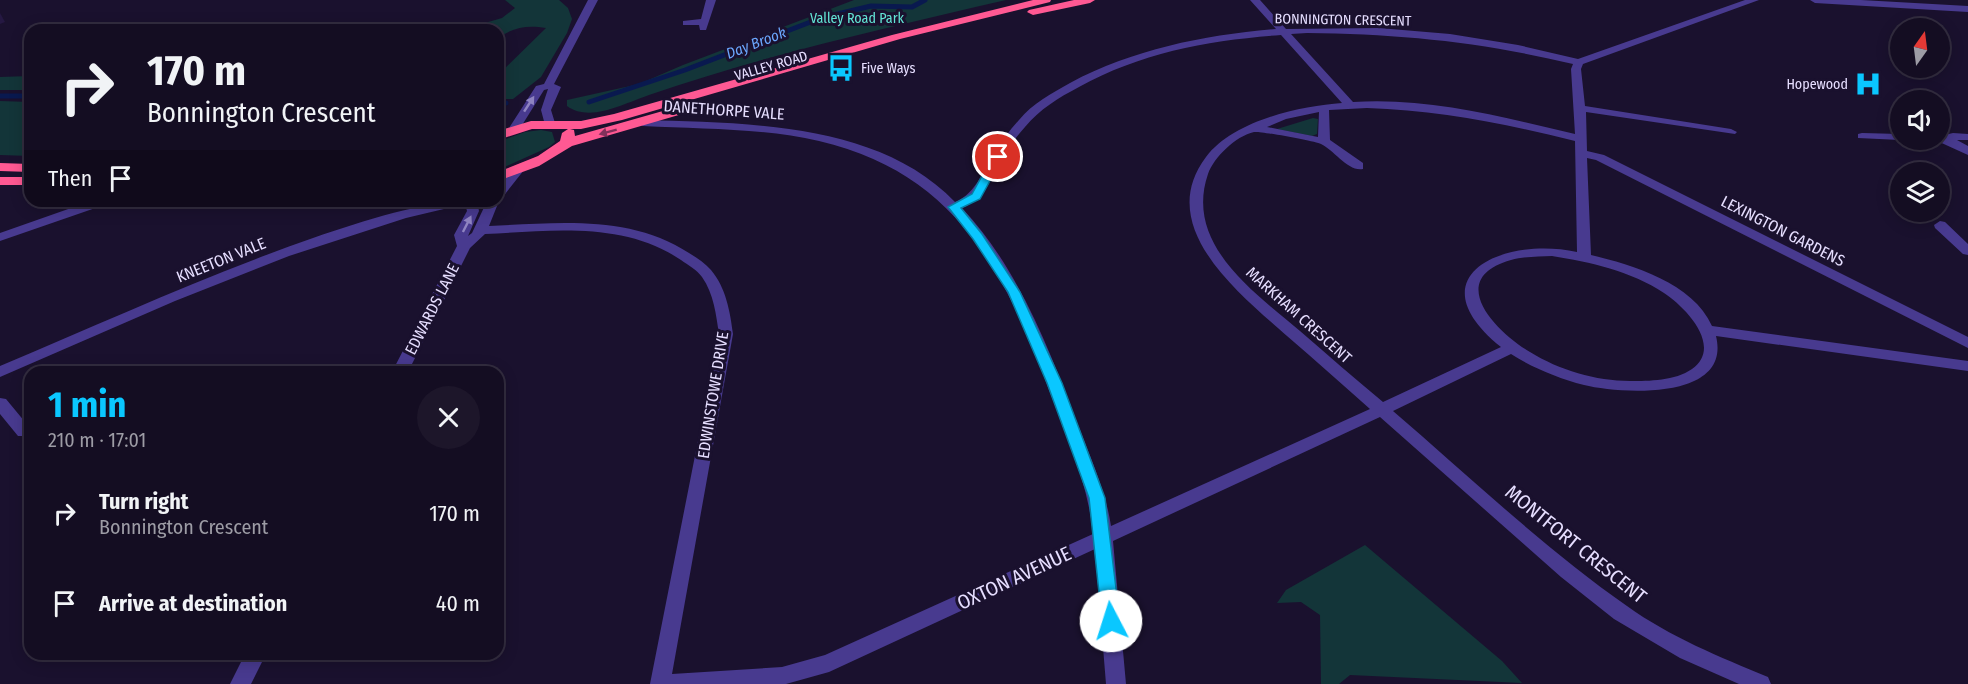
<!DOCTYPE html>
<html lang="en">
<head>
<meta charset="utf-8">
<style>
	:root { --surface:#140d22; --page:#1d162a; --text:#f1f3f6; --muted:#9d9ca5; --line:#332d40; --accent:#0ac7ff }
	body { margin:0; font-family:"Fira Sans Condensed",sans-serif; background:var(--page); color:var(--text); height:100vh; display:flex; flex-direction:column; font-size:22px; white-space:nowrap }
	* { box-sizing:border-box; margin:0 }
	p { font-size:20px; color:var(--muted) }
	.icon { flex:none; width:33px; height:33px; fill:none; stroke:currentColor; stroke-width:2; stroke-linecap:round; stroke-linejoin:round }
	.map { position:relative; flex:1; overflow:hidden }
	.details { position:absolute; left:24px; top:366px; width:480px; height:294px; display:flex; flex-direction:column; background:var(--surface); border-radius:18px; box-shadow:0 3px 15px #0003,0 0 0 2px var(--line) }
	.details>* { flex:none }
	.hud { position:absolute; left:24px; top:24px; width:480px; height:183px; border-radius:18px; box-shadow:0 3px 15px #0003,0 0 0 2px var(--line); background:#140d22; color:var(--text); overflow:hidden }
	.needle { width:39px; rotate:14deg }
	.buttons { position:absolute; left:1890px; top:18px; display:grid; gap:12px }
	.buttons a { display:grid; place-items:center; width:60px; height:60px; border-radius:50%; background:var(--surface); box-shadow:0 3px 15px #0003,0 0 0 2px var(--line); font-size:30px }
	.pin { position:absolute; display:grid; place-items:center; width:51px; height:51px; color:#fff; margin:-26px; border:3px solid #fff; border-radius:50%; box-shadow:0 2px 6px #0007 }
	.me { position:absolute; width:66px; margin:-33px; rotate:355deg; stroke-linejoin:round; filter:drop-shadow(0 0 4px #0008) }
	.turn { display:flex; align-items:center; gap:21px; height:126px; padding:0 24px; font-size:27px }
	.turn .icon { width:78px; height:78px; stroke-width:2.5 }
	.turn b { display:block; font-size:42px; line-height:51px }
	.then { display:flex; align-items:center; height:57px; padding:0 24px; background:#0003; gap:12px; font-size:22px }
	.round { display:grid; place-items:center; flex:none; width:63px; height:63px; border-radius:32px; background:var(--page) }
	.overview { display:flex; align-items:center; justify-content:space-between; height:102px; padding:0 24px }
	h1 { font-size:36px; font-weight:700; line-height:45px; color:var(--accent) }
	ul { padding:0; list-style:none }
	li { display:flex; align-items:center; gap:18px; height:90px; padding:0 24px }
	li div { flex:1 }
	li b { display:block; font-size:22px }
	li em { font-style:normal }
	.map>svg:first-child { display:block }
</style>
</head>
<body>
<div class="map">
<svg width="1968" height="684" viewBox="0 0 1968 684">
	<rect width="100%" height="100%" fill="#1a112e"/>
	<path fill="#133539" d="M505 0H559L568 8 572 19 567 33 541 77 513 99H498V75L546 28C527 25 514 27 498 38V30H461L502 18 515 8Z
		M854 0H1006C886 28 765 55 649 95 625 103 590 123 567 106V100L639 84 683 65Z
		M30 76V90H0V77Z
		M0 101 30 102V156L0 155Z
		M1313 118 1318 119 1317 134 1312 136 1277 129Z
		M541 130 552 132 555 142 549 147 498 170V142L525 132Z
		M1365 545 1502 661 1522 683 1350 675 1339 684H1321L1320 615 1301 602 1277 603 1286 590Z"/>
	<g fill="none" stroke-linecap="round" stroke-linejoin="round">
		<path stroke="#09194f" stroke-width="5" d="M0 96H30
			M589 102 685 70 821 18 871 6 912 7 925 0
			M498 103H506"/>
		<path fill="#483a8f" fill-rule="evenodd" d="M588 0H598L554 84 561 87 551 110 555 123 553 125H545L541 110 548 89 544 90 519 130H511L509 128 536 86 544 84Z
			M706 0H716L706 30H700L699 25H683V21L701 19Z
			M1250 0H1260L1286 29 1379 28 1450 34 1518 45 1578 59 1745 0H1759L1583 64 1581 69 1585 106 1731 129 1737 132 1735 134 1586 112 1587 151 1604 155 1968 337V348L1596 160 1587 158 1591 255C1633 265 1693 283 1712 326L1968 361V371L1716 336C1732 401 1620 394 1584 385 1558 378 1533 368 1511 354L1393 411C1470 477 1544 548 1627 606 1670 637 1720 657 1768 677L1771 684H1739L1680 658 1614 619 1561 577 1380 417 1113 541 1126 684H1106L1095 549 829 672 786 684H650L719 334C716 315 714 294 702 277 697 270 688 265 681 260 623 221 552 231 485 234L470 248 408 372H392L457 246 454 235 467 211 465 204 406 218 289 256 175 301 0 377V366C104 322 207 275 313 238 366 220 421 201 477 201L479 211 468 236 472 233 487 201H498V199L499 201 489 226C556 223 630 214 689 253 697 258 705 263 711 270 726 288 730 311 733 334L672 674 782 667 825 655 1093 534C1088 479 1062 426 1043 374 999 259 947 171 819 141 762 128 701 129 643 126L637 123 643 120C745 123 879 122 955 202 977 193 982 171 994 153 1001 142 1010 130 1019 120 1033 103 1051 94 1070 83 1134 49 1205 35 1276 29ZM1307 33C1401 34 1481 42 1573 64L1571 69 1575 134C1503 117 1428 97 1353 102L1291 34ZM1281 35 1342 103C1299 106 1233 121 1206 157 1153 227 1241 295 1287 336 1315 360 1342 384 1370 409L1111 526C1106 492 1092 462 1080 430 1050 352 1020 270 962 208 986 199 991 177 1003 157 1009 146 1017 136 1025 127 1040 109 1058 98 1079 87 1142 52 1211 40 1281 35ZM1367 108C1438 110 1506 124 1575 141L1577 252C1504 236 1413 276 1501 347L1383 402C1355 379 1328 355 1300 331 1254 292 1184 244 1208 174 1214 157 1236 136 1254 132 1260 131 1315 141 1321 144 1334 150 1348 172 1363 169V163L1330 140 1329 110ZM1319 112 1318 137 1267 127 1286 119ZM1552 256C1590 262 1631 271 1664 293 1684 306 1724 346 1692 369 1675 381 1649 381 1630 381 1596 381 1559 370 1530 352 1496 332 1444 279 1511 260 1524 256 1539 257 1552 256Z
			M1810 0H1861L1968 6V12L1815 3Z
			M1862 133 1900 134V140H1904H1900L1858 138V134Z
			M1953 133 1968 134V140H1957L1968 146V155L1935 140H1940V136Z
			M518 166 524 170 502 198 498 199C498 186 505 171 518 166Z
			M91 201H109L107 204 0 241V233Z
			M1940 221 1945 222 1968 244V255L1963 254 1935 228 1934 225Z
			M0 398 6 399 30 428V436H18L0 414Z
			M245 654H266L251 684H230Z"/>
		<path fill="#ff5993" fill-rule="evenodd" d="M1033 0H1051L1050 2 900 39 622 120 581 129H570L574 130 575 136 691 103 698 107 696 110 572 146 539 166 498 181V172L538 156 560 141 562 133 568 129H532L498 140V131L531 121H581L614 114 892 35Z
			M1074 0H1095L1090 3 1033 15 1027 12 1029 10Z
			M0 163 30 164V172L0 171Z
			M0 177H30V185H0Z"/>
	</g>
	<path fill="#251842" d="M0 13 5 22 0 24Z"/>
	<defs><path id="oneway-solid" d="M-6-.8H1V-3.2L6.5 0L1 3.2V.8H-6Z" transform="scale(1.5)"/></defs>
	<g fill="#8f84c1">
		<use href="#oneway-solid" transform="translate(529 104) rotate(-57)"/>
		<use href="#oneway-solid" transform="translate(467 224) rotate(-63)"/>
	</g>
	<use fill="#81315b" href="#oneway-solid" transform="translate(608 132) rotate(165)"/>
	<path fill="#0ac7ff" stroke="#0681a6" stroke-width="1.5" d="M994 154H1001L1003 157 980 199 961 208 982 234 1020 292 1062 383 1105 498 1120 621 1117 626 1111 629 1104 626 1102 621 1089 498 1047 383 1008 292 973 239 948 207 972 194Z"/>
	<defs>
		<symbol id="bus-bare" viewBox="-9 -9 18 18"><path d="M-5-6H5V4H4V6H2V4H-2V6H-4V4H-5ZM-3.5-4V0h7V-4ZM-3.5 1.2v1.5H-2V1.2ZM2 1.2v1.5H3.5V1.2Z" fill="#0ac7ff" stroke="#1a112e" stroke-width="2.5" paint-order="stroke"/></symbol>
		<symbol id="hospital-bare" viewBox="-9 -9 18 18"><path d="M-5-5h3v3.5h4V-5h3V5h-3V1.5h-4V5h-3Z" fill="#0ac7ff" stroke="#1a112e" stroke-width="2.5" paint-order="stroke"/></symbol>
	</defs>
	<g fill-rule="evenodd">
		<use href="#bus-bare" x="822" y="49" width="38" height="38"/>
		<use href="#hospital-bare" x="1849" y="65" width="38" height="38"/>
	</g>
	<g text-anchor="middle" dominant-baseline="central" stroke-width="6" stroke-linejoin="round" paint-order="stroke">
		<g font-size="14" fill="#63e6d6" stroke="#1a112e">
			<text x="857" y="18">Valley Road Park</text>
		</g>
		<g font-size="14" fill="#e6deff" stroke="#1a112e">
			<text transform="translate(1343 20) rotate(1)">BONNINGTON CRESCENT</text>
			<text transform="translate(771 66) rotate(-16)">VALLEY ROAD</text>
		</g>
		<g font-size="14" fill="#e6deff" stroke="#1a112e" text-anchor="start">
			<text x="861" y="68">Five Ways</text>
			<text x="1848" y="84" text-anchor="end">Hopewood</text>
		</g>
		<g font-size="15" font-style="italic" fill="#6ca8ff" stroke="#1a112e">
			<text transform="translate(756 43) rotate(-21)">Day Brook</text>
		</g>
		<g font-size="16" fill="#e6deff" stroke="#1a112e">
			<text transform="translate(724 110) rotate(4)">DANETHORPE VALE</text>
			<text transform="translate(1783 231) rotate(27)">LEXINGTON GARDENS</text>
			<text transform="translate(221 260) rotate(-22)">KNEETON VALE</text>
			<text transform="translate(432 309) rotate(-63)">EDWARDS LANE</text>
			<text transform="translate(1299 315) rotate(42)">MARKHAM CRESCENT</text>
			<text transform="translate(713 395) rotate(-81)">EDWINSTOWE DRIVE</text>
		</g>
		<g font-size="20" fill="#e6deff" stroke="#1a112e">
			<text transform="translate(1576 544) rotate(39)">MONTFORT CRESCENT</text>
			<text transform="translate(1014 578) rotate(-25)">OXTON AVENUE</text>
		</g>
	</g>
</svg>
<div class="buttons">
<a><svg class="needle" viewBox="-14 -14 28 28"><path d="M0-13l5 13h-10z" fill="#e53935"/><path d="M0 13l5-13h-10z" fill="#9d9ca5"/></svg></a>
<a><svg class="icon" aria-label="sound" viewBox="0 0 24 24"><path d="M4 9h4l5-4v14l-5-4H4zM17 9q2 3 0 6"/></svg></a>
<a><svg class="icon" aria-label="layers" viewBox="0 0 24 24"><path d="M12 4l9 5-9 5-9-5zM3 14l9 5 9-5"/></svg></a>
</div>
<div class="pin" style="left:998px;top:157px;background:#d93025"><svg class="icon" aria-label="arrive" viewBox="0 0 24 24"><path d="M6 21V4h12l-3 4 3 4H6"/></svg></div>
<svg class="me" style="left:1111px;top:621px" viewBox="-20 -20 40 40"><circle r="19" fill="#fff"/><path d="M0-13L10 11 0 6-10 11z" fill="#0ac7ff"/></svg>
<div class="hud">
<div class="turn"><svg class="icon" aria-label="right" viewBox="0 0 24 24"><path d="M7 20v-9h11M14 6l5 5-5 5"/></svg><div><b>170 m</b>Bonnington Crescent</div></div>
<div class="then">Then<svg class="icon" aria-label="arrive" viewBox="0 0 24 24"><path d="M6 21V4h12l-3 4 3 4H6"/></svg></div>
</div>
<section class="details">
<div class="overview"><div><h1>1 min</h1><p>210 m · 17:01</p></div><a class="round"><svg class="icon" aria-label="close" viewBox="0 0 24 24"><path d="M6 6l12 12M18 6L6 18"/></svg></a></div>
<ul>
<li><svg class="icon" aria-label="right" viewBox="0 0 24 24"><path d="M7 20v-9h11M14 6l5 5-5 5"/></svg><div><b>Turn right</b><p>Bonnington Crescent</p></div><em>170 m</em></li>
<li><svg class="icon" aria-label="arrive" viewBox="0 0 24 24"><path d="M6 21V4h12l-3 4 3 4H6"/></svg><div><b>Arrive at destination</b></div><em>40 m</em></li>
</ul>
</section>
</div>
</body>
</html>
